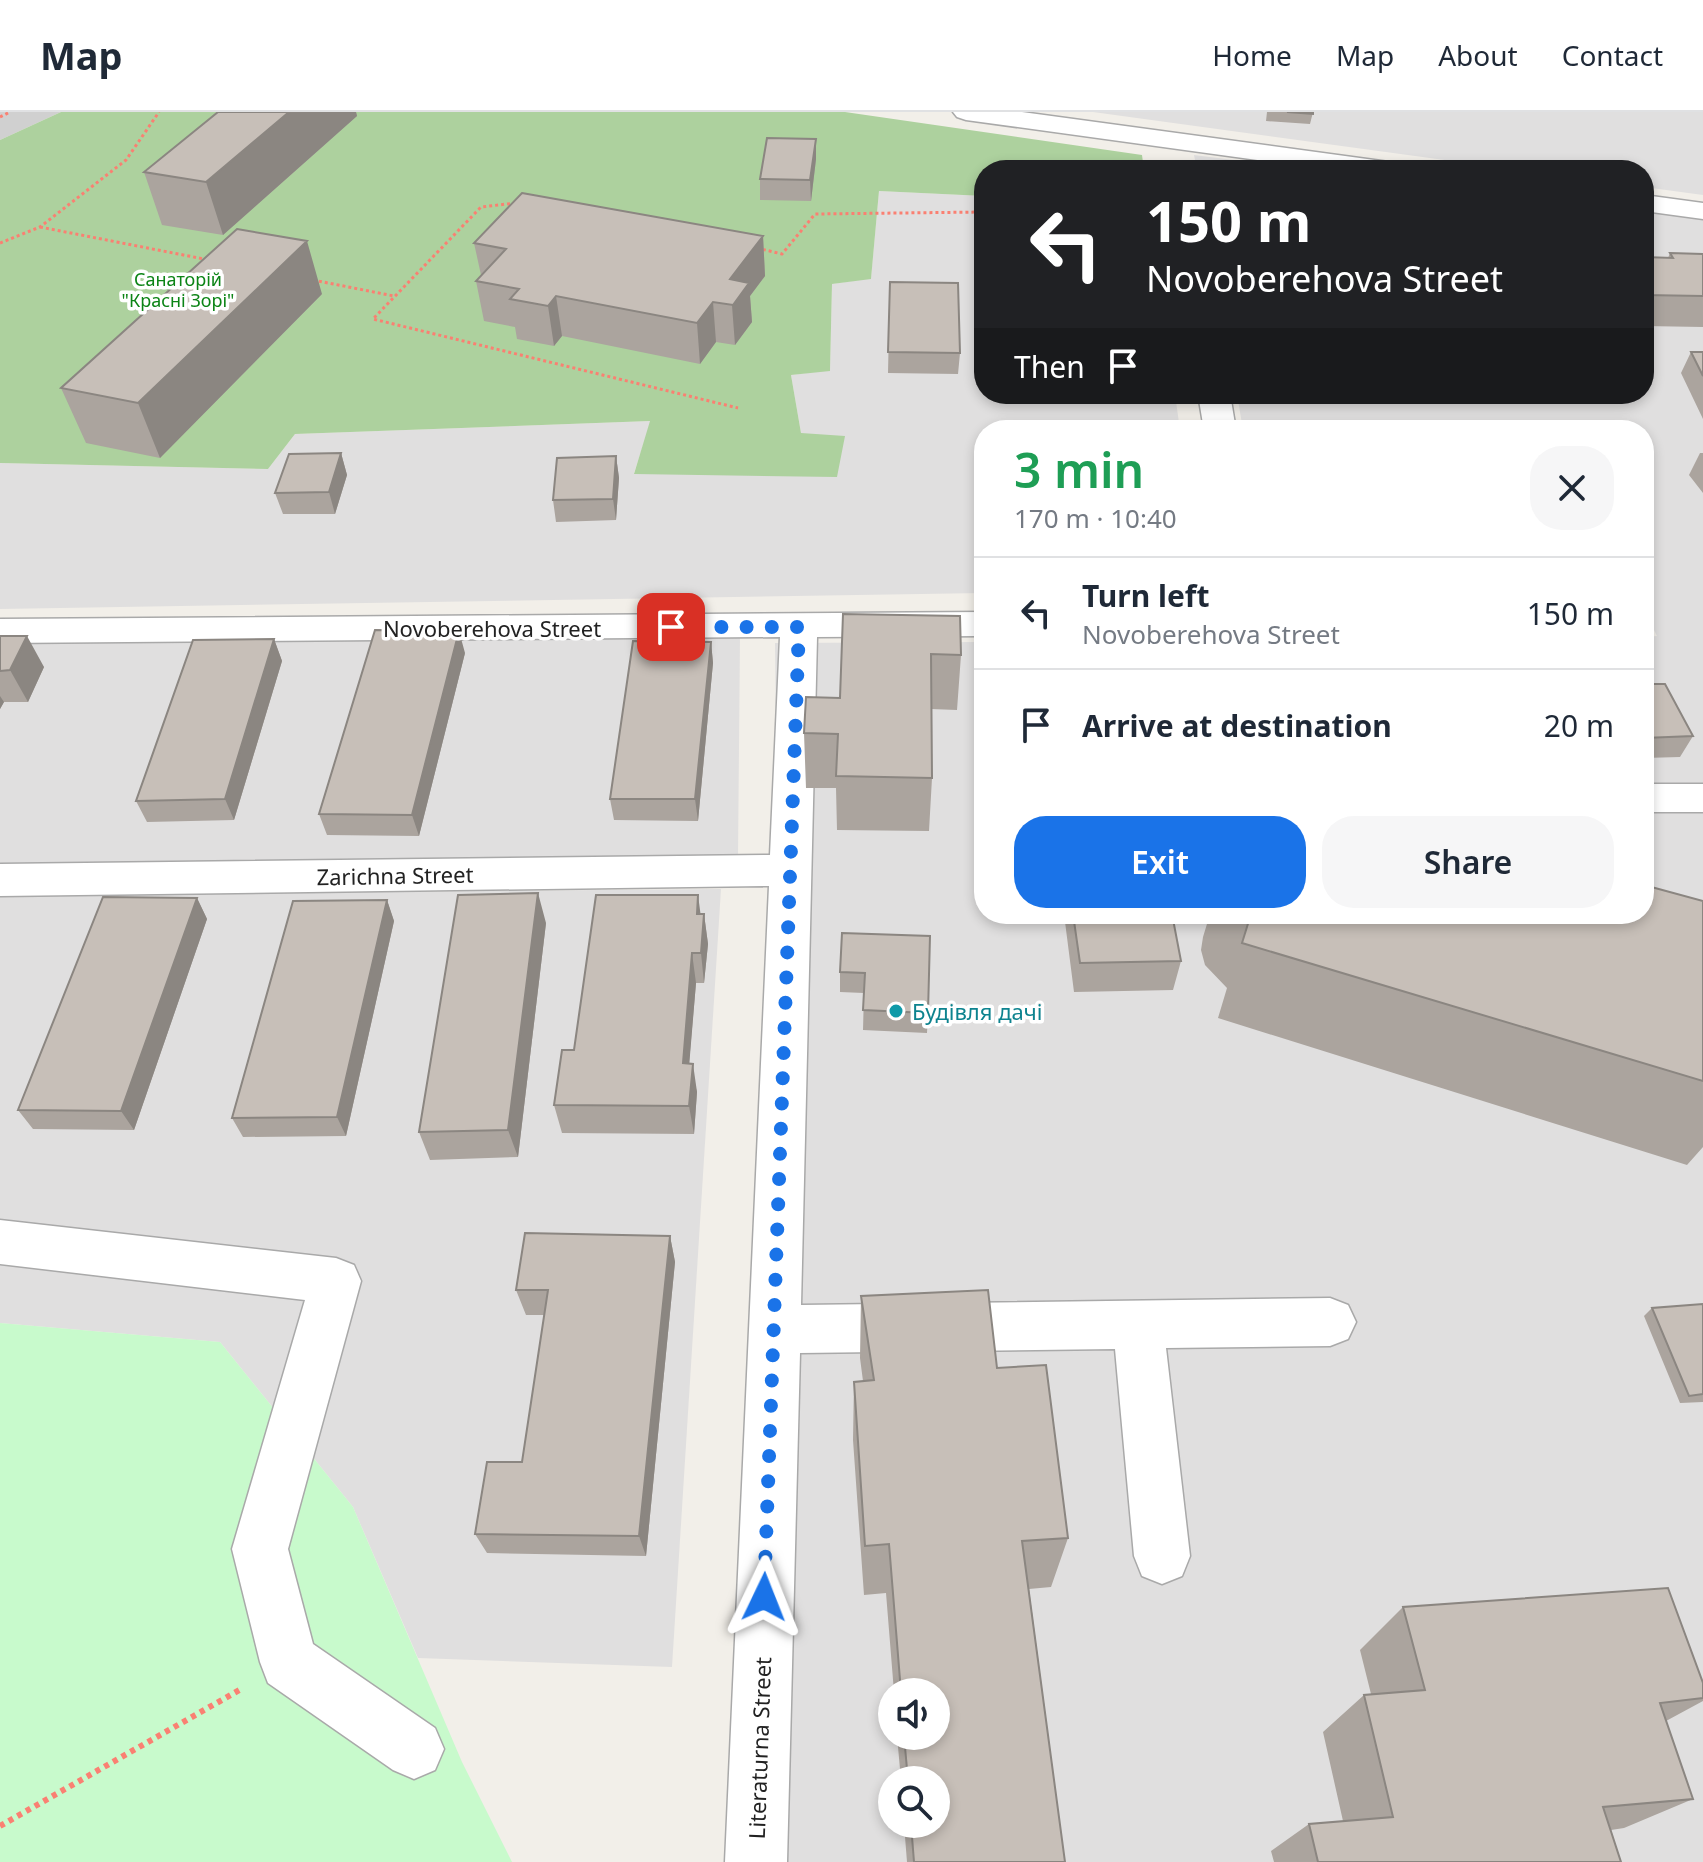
<!DOCTYPE html>
<html lang="en">
<head>
<meta charset="utf-8">
<style>
	:root { --surface:#fff; --page:#f6f6f7; --text:#1f2937; --muted:#747a83; --line:#e0e1e3; --accent:#1a73e8 }
	body { margin:0; font-family:"Noto Sans",sans-serif; background:var(--page); color:var(--text); height:100vh; display:flex; flex-direction:column; font-size:30px; white-space:nowrap }
	* { box-sizing:border-box; margin:0 }
	p { font-size:26px; color:var(--muted) }
	.icon { flex:none; width:44px; height:44px; fill:none; stroke:currentColor; stroke-width:2; stroke-linecap:round; stroke-linejoin:round }
	.map { position:relative; flex:1; overflow:hidden }
	.details { position:absolute; left:974px; top:308px; width:680px; height:504px; display:flex; flex-direction:column; background:var(--surface); border-radius:32px; box-shadow:0 4px 12px #0003 }
	.details>* { flex:none }
	.hud { position:absolute; left:974px; top:48px; width:680px; height:244px; border-radius:32px; box-shadow:0 4px 12px #0003; background:#202124; color:#fff; overflow:hidden }
	.fabs { position:absolute; left:878px; top:1566px; display:grid; gap:16px }
	.fabs a { display:grid; place-items:center; width:72px; height:72px; border-radius:50%; background:var(--surface); box-shadow:0 4px 12px #0003; font-size:40px }
	.pin { position:absolute; display:grid; place-items:center; width:68px; height:68px; color:#fff; margin:-34px; border-radius:16px; box-shadow:0 4px 12px #0006 }
	.me { position:absolute; width:88px; margin:-44px; rotate:2deg; stroke-linejoin:round; filter:drop-shadow(0 0 6px #0008) }
	.turn { display:flex; align-items:center; gap:28px; height:168px; padding:0 40px; font-size:36px }
	.turn .icon { width:104px; height:104px; stroke-width:2.5 }
	.turn b { display:block; font-size:56px; line-height:68px }
	.then { display:flex; align-items:center; height:76px; padding:0 40px; background:#0003; gap:16px; font-size:30px }
	.round { display:grid; place-items:center; flex:none; width:84px; height:84px; border-radius:32px; background:var(--page) }
	.overview { display:flex; align-items:center; justify-content:space-between; height:136px; padding:0 40px }
	h1 { font-size:48px; font-weight:600; line-height:60px; color:#1e9e55 }
	.cta { display:flex; gap:16px; margin-top:auto; padding:16px 40px }
	.cta a { flex:1; height:92px; border-radius:32px; background:var(--accent); color:#fff; font-size:32px; font-weight:600; line-height:92px; text-align:center }
	.cta a+a { background:var(--page); color:var(--text) }
	ul { padding:0; list-style:none }
	li { display:flex; align-items:center; gap:24px; height:112px; padding:0 40px; border-top:2px solid var(--line) }
	li div { flex:1 }
	li b { display:block; font-size:30px }
	li em { font-style:normal }
	header { display:flex; align-items:center; gap:48px; box-sizing:border-box; height:112px; padding:0 40px; background:var(--surface); border-bottom:2px solid var(--line) }
	header strong { font-size:38px }
	nav { display:flex; gap:44px; margin-inline-start:auto; font-size:28px }
	.map>svg:first-child { display:block }
</style>
</head>
<body>
<header>
<strong>Map</strong>
<nav><a>Home</a><a>Map</a><a>About</a><a>Contact</a></nav>
</header>
<div class="map">
<svg width="1703" height="1750" viewBox="0 0 1703 1750">
	<rect width="100%" height="100%" fill="#f2efe9"/>
	<path fill="#e0dfdf" fill-rule="evenodd" d="M1093 0H1703V83L1644 75V58H1518Z
		M1194 43 1314 58H1197Z
		M879 79 984 84V282H1175L1180 318H984V481L0 497V351L268 357 295 322 651 309 634 361 801 321 791 263 830 258 832 172 871 166Z
		M1644 99 1703 106V1750H769L782 1191 775 531 984 530V802H1644V525L1657 524 1644 498V318H1243L1237 282H1644ZM892 1580H936V1624H892ZM892 1668H936V1712H892Z
		M740 524 738 746 0 760V532Z
		M721 777 672 1555 418 1546 353 1395 220 1230 0 1211V783Z"/>
	<path fill="#d0d0d0" d="M0 0H61L0 28Z"/>
	<path fill="#add19e" d="M61 0H845L1142 43 1144 58H984V84L879 79 871 167 832 172 830 259 791 263 801 321 845 324 837 365 634 362 650 309 295 322 268 357 0 351V28Z"/>
	<path fill="#c8facc" d="M0 1211 220 1230 353 1395 462 1650 512 1750H0Z"/>
	<g fill="none" stroke-linecap="round" stroke-linejoin="round">
		<defs>
			<path id="minor" d="M953 0H1022L1389 50 1398 52 1402 58H1331L966 8 957 5Z
				M1644 83 1703 91V107L1644 99Z
				M1198 282H1230L1236 318H1204Z
				M984 500V524L817 525 801 1193 1330 1186 1348 1193 1356 1210 1348 1227 1330 1234 1166 1236 1190 1444 1182 1464 1162 1472 1142 1464 1134 1444 1115 1237 800 1241 787 1750H725L769 774 0 784V752L770 743 780 525 0 531V507Z
				M1644 672H1703V700H1644Z
				M0 1108 336 1146 354 1153 361 1169 288 1437 313 1532 435 1616 444 1637 435 1658 414 1667 393 1658 268 1571 260 1550 232 1437 305 1188 0 1152Z"/>
		</defs>
		<use href="#minor" stroke="#a9a9a9" stroke-width="3"/>
		<path stroke="#fa8072" stroke-width="3" stroke-dasharray="3 3" stroke-linecap="butt" d="M0 5 10 0
			M516 91 481 95 373 207 738 296
			M40 115 209 148
			M0 131 40 115 126 48 159 0
			M757 136 782 142 815 102 984 100
			M313 168 394 184"/>
		<path stroke="#fa8072" stroke-width="6" stroke-dasharray="5 5" stroke-linecap="butt" d="M0 1714 243 1576"/>
		<use href="#minor" fill="#fff" fill-rule="evenodd"/>
	</g>
	<path fill="#aba49e" d="M218 0H356L357 4 223 123 162 113 144 60Z
		M1267 0H1313L1310 12 1266 9Z
		M816 47 811 89 760 88V67Z
		M763 124 765 164 750 184 752 210 735 233 716 230 700 252 562 224 554 234 517 227 515 215 484 209 476 169 481 163 474 131Z
		M1670 141 1703 142V215L1644 214V145L1668 146Z
		M890 170 960 241 958 262 888 261Z
		M322 182 160 346 86 331 61 276Z
		M1691 240H1703V307L1681 261Z
		M341 341 347 363 335 402H283L275 381Z
		M1700 341H1703V381L1689 363Z
		M616 344 619 366 616 408 556 410 553 388Z
		M843 502 961 543 957 598 931 597 932 666 929 719 837 718 836 676H806L804 621 840 586Z
		M0 524 44 555 28 590H4L0 597Z
		M274 527 282 549 234 708 147 710 136 689Z
		M711 530 713 551 698 709 614 708 610 687Z
		M465 541 419 724 327 723 319 702Z
		M1644 572 1693 624 1680 645 1644 646Z
		M197 786 207 807 134 1018 33 1017 18 998Z
		M387 788 394 809 346 1024 243 1025 232 1006Z
		M1703 789V1035L1687 1053 1218 906 1227 876 1205 853 1201 838 1203 825 1210 802H1644Z
		M700 802H704L708 832 704 871H696L689 951 697 980 694 1022 562 1021 554 993 574 938Z
		M1064 802H1172L1181 849 1173 878 1074 880Z
		M546 811 518 1045 430 1048 419 1020Z
		M842 821 928 901 927 921 863 918 864 881 840 880V860Z
		M670 1124 675 1150 646 1444 487 1441 475 1422 522 1350 544 1203H526L516 1178Z
		M861 1184 997 1256 1068 1426 1051 1475 1029 1477 1065 1750H907L904 1712H936V1668H901L897 1624H936V1580H894L886 1481 864 1483 853 1328 854 1270 863 1269 860 1246Z
		M1703 1192V1290L1680 1291 1644 1204 1652 1196Z
		M1403 1495 1703 1571V1589L1666 1609 1693 1687 1624 1716 1611 1718 1621 1750H1274L1271 1739 1309 1712 1343 1709 1323 1620 1364 1583 1371 1582 1360 1538Z"/>
	<path fill="#8b8681" d="M289 0H356L357 4 223 123 206 70Z
		M816 27V47L811 89 810 68Z
		M763 124 765 164 750 184 752 210 735 233 730 167Z
		M307 129 322 182 160 346 138 291Z
		M556 184 562 224 554 234 548 194Z
		M713 190 716 230 700 252 697 211Z
		M341 341 347 363 335 402 329 380Z
		M616 344 619 366 616 408 613 387Z
		M459 519 465 541 419 724 412 703Z
		M27 524 44 555 28 590 10 558Z
		M274 527 282 549 234 708 225 687Z
		M711 530 713 551 698 709 695 687Z
		M0 584 4 590 0 597Z
		M538 781 546 811 518 1045 508 1018Z
		M698 783 702 813 697 802Z
		M197 786 207 807 134 1018 121 999Z
		M387 788 394 809 346 1024 337 1005Z
		M704 802 708 832 704 871 701 841Z
		M692 841 696 871 687 979 683 951Z
		M693 952 697 980 694 1022 689 994Z
		M670 1124 675 1150 646 1444 639 1424Z"/>
	<path fill="#c7bfb8" stroke="#8b8681" stroke-width="2" d="M218 0H289L206 70 144 60Z
		M1287 0H1313V2Z
		M767 26 816 27 810 68 760 67Z
		M522 81 763 124 730 167 749 171 733 193 713 190 697 211 556 184 548 194 510 187 519 177 476 169 506 137 474 131Z
		M237 117 307 129 138 291 61 276Z
		M1670 141 1703 142V184L1644 183V145L1673 146Z
		M890 170 958 171 960 241 888 240Z
		M1691 240H1703V264Z
		M341 341 329 380 275 381 289 342Z
		M616 344 613 387 553 388 557 346Z
		M843 502 960 504 961 543 931 542 932 666 836 664 838 622 804 621 806 585 840 586Z
		M375 518 459 519 412 703 319 702Z
		M0 524H27L10 558 0 559Z
		M274 527 225 687 136 689 193 528Z
		M633 529 711 530 695 687H610Z
		M1644 572H1665L1693 624 1644 626Z
		M1644 773 1703 789V969L1242 831 1251 802H1644Z
		M538 781 508 1018 419 1020 458 783Z
		M596 783H698L697 802H704L701 841H692L683 951 693 952 689 994 554 993 562 938H574Z
		M103 785 197 786 121 999 18 998Z
		M387 788 337 1005 232 1006 293 789Z
		M1073 802H1172L1181 849 1080 851Z
		M842 821 930 824 928 901 863 898 865 861 840 860Z
		M525 1121 670 1124 639 1424 475 1422 487 1350H522L548 1178H516Z
		M988 1178 997 1256 1046 1253 1068 1426 1022 1429 1065 1750H914L911 1712H936V1668H908L904 1624H936V1580H901L889 1432 865 1434 854 1270 874 1268 861 1184Z
		M1703 1192V1282L1689 1284 1652 1196Z
		M1668 1476 1703 1571V1586L1660 1591 1693 1687 1603 1695 1621 1750H1318L1309 1712 1393 1705 1364 1583 1425 1578 1403 1495Z"/>
	<g fill="none" stroke-linecap="round" stroke-linejoin="round">
		<path stroke="#1a73e8" stroke-width="14" stroke-dasharray="0 25.2" d="M671 515H799L764 1485"/>
	</g>
	<circle fill="#0f9aa8" stroke="#fff" stroke-width="3" cx="896" cy="899" r="8"/>
	<g text-anchor="middle" dominant-baseline="central" stroke-width="7" stroke-linejoin="round" paint-order="stroke">
		<g font-size="18" fill="#0c8416" stroke="#fff">
			<text x="178" y="167">Санаторій<tspan x="178" dy="21">"Красні Зорі"</tspan></text>
		</g>
		<g font-size="22" fill="#222" stroke="#fff">
			<text x="492" y="516">Novoberehova Street</text>
			<text transform="translate(395 763) rotate(-1)">Zarichna Street</text>
			<text transform="translate(759 1636) rotate(-88)">Literaturna Street</text>
		</g>
		<g font-size="22" fill="#0d838f" stroke="#fff" text-anchor="start">
			<text x="912" y="899">Будівля дачі</text>
		</g>
	</g>
</svg>
<div class="fabs">
<a><svg class="icon" aria-label="sound" viewBox="0 0 24 24"><path d="M4 9h4l5-4v14l-5-4H4zM17 9q2 3 0 6"/></svg></a>
<a><svg class="icon" aria-label="search" viewBox="0 0 24 24"><circle cx="10" cy="10" r="6"/><path d="M15 15l6 6"/></svg></a>
</div>
<div class="pin" style="left:671px;top:515px;background:#d93025"><svg class="icon" aria-label="arrive" viewBox="0 0 24 24"><path d="M6 21V4h12l-3 4 3 4H6"/></svg></div>
<svg class="me" style="left:764px;top:1485px" viewBox="-20 -20 40 40"><path d="M0-17L14 15 0 8-14 15z" fill="#1a73e8" stroke="#fff" stroke-width="4"/></svg>
<div class="hud">
<div class="turn"><svg class="icon" aria-label="left" viewBox="0 0 24 24"><path d="M17 20v-9H6M10 6l-5 5 5 5"/></svg><div><b>150 m</b>Novoberehova Street</div></div>
<div class="then">Then<svg class="icon" aria-label="arrive" viewBox="0 0 24 24"><path d="M6 21V4h12l-3 4 3 4H6"/></svg></div>
</div>
<section class="details">
<div class="overview"><div><h1>3 min</h1><p>170 m · 10:40</p></div><a class="round"><svg class="icon" aria-label="close" viewBox="0 0 24 24"><path d="M6 6l12 12M18 6L6 18"/></svg></a></div>
<ul>
<li><svg class="icon" aria-label="left" viewBox="0 0 24 24"><path d="M17 20v-9H6M10 6l-5 5 5 5"/></svg><div><b>Turn left</b><p>Novoberehova Street</p></div><em>150 m</em></li>
<li><svg class="icon" aria-label="arrive" viewBox="0 0 24 24"><path d="M6 21V4h12l-3 4 3 4H6"/></svg><div><b>Arrive at destination</b></div><em>20 m</em></li>
</ul>
<div class="cta"><a>Exit</a><a>Share</a></div>
</section>
</div>
</body>
</html>
